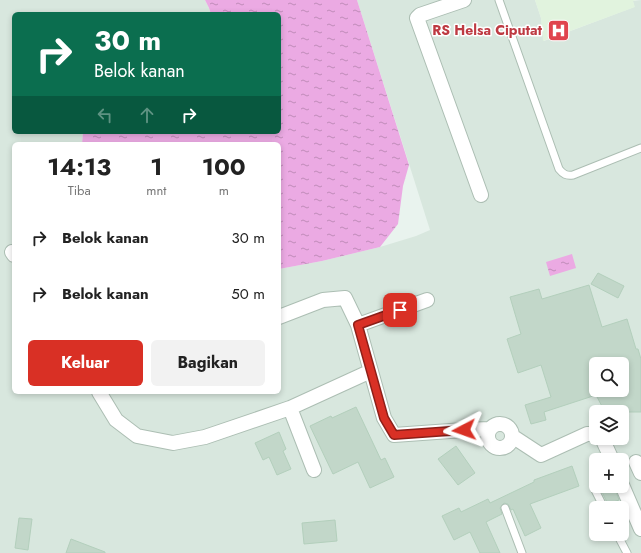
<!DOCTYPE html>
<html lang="id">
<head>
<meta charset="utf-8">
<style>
	:root { --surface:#fff; --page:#f2f2f2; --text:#222; --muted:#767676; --accent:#d93025 }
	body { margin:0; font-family:Jost,sans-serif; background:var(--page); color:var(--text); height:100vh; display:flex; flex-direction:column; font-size:15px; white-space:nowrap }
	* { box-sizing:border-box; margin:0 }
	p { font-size:13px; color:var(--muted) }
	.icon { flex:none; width:22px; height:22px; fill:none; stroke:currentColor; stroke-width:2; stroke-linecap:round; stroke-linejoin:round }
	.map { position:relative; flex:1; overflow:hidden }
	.details { position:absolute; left:12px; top:142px; width:269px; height:252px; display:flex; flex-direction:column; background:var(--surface); border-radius:6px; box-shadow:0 2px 6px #0003 }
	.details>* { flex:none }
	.hud { position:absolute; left:12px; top:12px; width:269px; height:122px; border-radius:6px; box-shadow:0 2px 6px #0003; background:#0b6e4f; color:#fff; overflow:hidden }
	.fabs { position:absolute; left:589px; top:357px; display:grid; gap:8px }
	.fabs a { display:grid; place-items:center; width:40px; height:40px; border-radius:6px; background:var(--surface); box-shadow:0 2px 6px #0003; font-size:20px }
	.pin { position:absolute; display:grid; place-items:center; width:34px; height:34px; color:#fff; margin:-17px; border-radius:8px; box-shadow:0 2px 6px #0006 }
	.me { position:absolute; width:44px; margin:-22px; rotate:266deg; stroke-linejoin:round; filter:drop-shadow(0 0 3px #0008) }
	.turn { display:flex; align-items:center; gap:14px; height:84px; padding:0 16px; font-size:18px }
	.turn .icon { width:52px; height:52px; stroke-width:2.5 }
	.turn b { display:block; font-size:28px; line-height:34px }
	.lanes { display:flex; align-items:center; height:38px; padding:0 16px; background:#0003; justify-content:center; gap:20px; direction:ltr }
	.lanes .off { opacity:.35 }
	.eta { display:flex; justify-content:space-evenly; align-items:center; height:68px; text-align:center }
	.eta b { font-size:24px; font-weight:700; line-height:28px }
	.cta { display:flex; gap:8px; margin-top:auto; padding:8px 16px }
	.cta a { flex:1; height:46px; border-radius:6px; background:var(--accent); color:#fff; font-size:16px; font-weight:700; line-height:46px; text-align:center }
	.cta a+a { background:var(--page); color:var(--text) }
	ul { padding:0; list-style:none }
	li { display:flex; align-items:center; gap:12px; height:56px; padding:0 16px }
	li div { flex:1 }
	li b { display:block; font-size:15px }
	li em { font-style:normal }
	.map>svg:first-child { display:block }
</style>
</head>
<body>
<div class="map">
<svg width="641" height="553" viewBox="0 0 641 553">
	<defs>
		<pattern id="water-ripples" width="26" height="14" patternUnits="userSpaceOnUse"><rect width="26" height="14" fill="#ebaae3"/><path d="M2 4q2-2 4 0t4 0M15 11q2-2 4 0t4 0" fill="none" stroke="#bf8cb9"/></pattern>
	</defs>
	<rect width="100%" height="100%" fill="#e9f3ee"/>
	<path fill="#d8e7de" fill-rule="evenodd" d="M0 0H205L209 8 211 14H14V132H83L82 144H14V392H279V269L322 261 380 247 416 236 430 230 357 0H535L541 18 544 41 634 7 633 1 641 0V553H0ZM596 364H622V390H596ZM596 412H622V438H596ZM596 460H622V486H596ZM596 508H622V534H596Z"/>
	<path fill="#e1f3de" d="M535 0H636L633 1 635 7 543 41 541 18Z"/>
	<path fill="url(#water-ripples)" d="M205 0H357L409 165 403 186 398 224 380 247 322 261 279 269V144H82L83 132H279V14H211L209 8Z
		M572 254 576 268 550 276 546 262Z"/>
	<path fill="#c2d7c9" stroke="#b3cfbc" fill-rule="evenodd" d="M598 273 624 286 618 298 591 284Z
		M589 285 602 327 627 319 636 349H638L641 359V412H605L596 395 544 412 546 420 531 424 525 405 551 397 541 365 518 373 507 339 521 334 510 297 539 289 542 299ZM596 364H622V390H596Z
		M356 407 381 460 385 458 394 477 370 488 358 462 333 474 310 426 331 416 332 418Z
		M279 432 286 449 283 451 291 469 277 475 269 457 263 460 255 443Z
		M456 446 475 473 458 485 438 459Z
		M572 466 579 486 530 504 541 528 525 536 513 509 511 510 508 504 504 503 500 508 502 514 486 522 500 553H480L470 532 454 540 442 516 459 508 461 512 488 499 490 503 534 482V480Z
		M599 486H614L619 500 608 504Z
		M19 518 32 519 28 550 15 548Z
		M335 520 337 541 304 544 302 523Z
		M71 539 105 552V553H66Z"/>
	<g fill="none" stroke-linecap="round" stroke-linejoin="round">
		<defs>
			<path id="lane" d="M499 0 559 169C563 174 566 176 573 175L641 148
				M594 488 604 508
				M505 508 522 553
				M617 534 627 553"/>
			<path id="street" d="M464 0 420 15 417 18 481 195
				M12 252 14 255
				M279 317 323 300 345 298 358 325 384 418 394 435 464 430 490 429
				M358 325 427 300
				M99 392 116 420 137 436 173 443 205 437 290 408 371 371
				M290 408 314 470
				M488 436a12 12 0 1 1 24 0a12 12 0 1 1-24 0Z
				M512 436 541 455 587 434H596
				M602 438 612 460
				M636 462 641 473
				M622 485 641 529"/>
		</defs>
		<use href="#lane" stroke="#acbeb3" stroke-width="9"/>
		<use href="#street" stroke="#acbeb3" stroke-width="16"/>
		<use href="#lane" stroke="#fff" stroke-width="7"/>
		<use href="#street" stroke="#fff" stroke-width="14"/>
	</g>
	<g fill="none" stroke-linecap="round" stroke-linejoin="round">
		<defs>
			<path id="route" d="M400 310 358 325 384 418 394 435 464 430"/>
		</defs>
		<use href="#route" stroke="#8d1f18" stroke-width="10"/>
		<use href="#route" stroke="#d93025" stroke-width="7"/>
	</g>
	<defs>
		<symbol id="hospital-square" viewBox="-11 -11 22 22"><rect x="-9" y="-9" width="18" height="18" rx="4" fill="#e0444e" stroke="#fff"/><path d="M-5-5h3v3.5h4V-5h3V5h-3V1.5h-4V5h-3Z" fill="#fff"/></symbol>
	</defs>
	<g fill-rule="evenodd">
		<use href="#hospital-square" x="546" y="18" width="25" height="25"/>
	</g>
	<g text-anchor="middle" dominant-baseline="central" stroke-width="3" stroke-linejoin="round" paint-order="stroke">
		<g font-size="14" font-weight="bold" fill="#be3a42" stroke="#fff" text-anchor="end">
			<text x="542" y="30">RS Helsa Ciputat</text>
		</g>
	</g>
</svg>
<div class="fabs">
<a><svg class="icon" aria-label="search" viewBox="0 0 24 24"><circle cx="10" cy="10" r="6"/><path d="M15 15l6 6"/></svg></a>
<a><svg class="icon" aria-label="layers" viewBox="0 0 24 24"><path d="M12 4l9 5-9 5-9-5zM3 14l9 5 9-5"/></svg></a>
<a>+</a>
<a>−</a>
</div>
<div class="pin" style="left:400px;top:310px;background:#d93025"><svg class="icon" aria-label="arrive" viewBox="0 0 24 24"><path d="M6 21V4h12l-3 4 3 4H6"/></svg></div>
<svg class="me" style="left:464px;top:430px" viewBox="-20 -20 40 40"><path d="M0-17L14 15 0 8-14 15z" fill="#d93025" stroke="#fff" stroke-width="4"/></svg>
<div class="hud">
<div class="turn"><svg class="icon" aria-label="right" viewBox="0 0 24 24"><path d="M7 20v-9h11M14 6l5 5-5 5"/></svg><div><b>30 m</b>Belok kanan</div></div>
<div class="lanes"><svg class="icon off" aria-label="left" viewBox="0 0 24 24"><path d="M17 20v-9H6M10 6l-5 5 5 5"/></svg><svg class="icon off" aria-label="ahead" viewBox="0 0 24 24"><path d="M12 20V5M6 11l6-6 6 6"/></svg><svg class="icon" aria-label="right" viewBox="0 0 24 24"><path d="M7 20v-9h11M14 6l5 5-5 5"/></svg></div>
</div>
<section class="details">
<div class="eta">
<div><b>14:13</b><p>Tiba</p></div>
<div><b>1</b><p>mnt</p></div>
<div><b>100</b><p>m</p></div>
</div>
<ul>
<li><svg class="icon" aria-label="right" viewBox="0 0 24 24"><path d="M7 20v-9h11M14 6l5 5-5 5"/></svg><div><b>Belok kanan</b></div><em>30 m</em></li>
<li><svg class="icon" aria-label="right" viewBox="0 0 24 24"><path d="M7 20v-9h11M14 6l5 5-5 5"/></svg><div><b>Belok kanan</b></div><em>50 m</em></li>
</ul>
<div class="cta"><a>Keluar</a><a>Bagikan</a></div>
</section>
</div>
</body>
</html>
